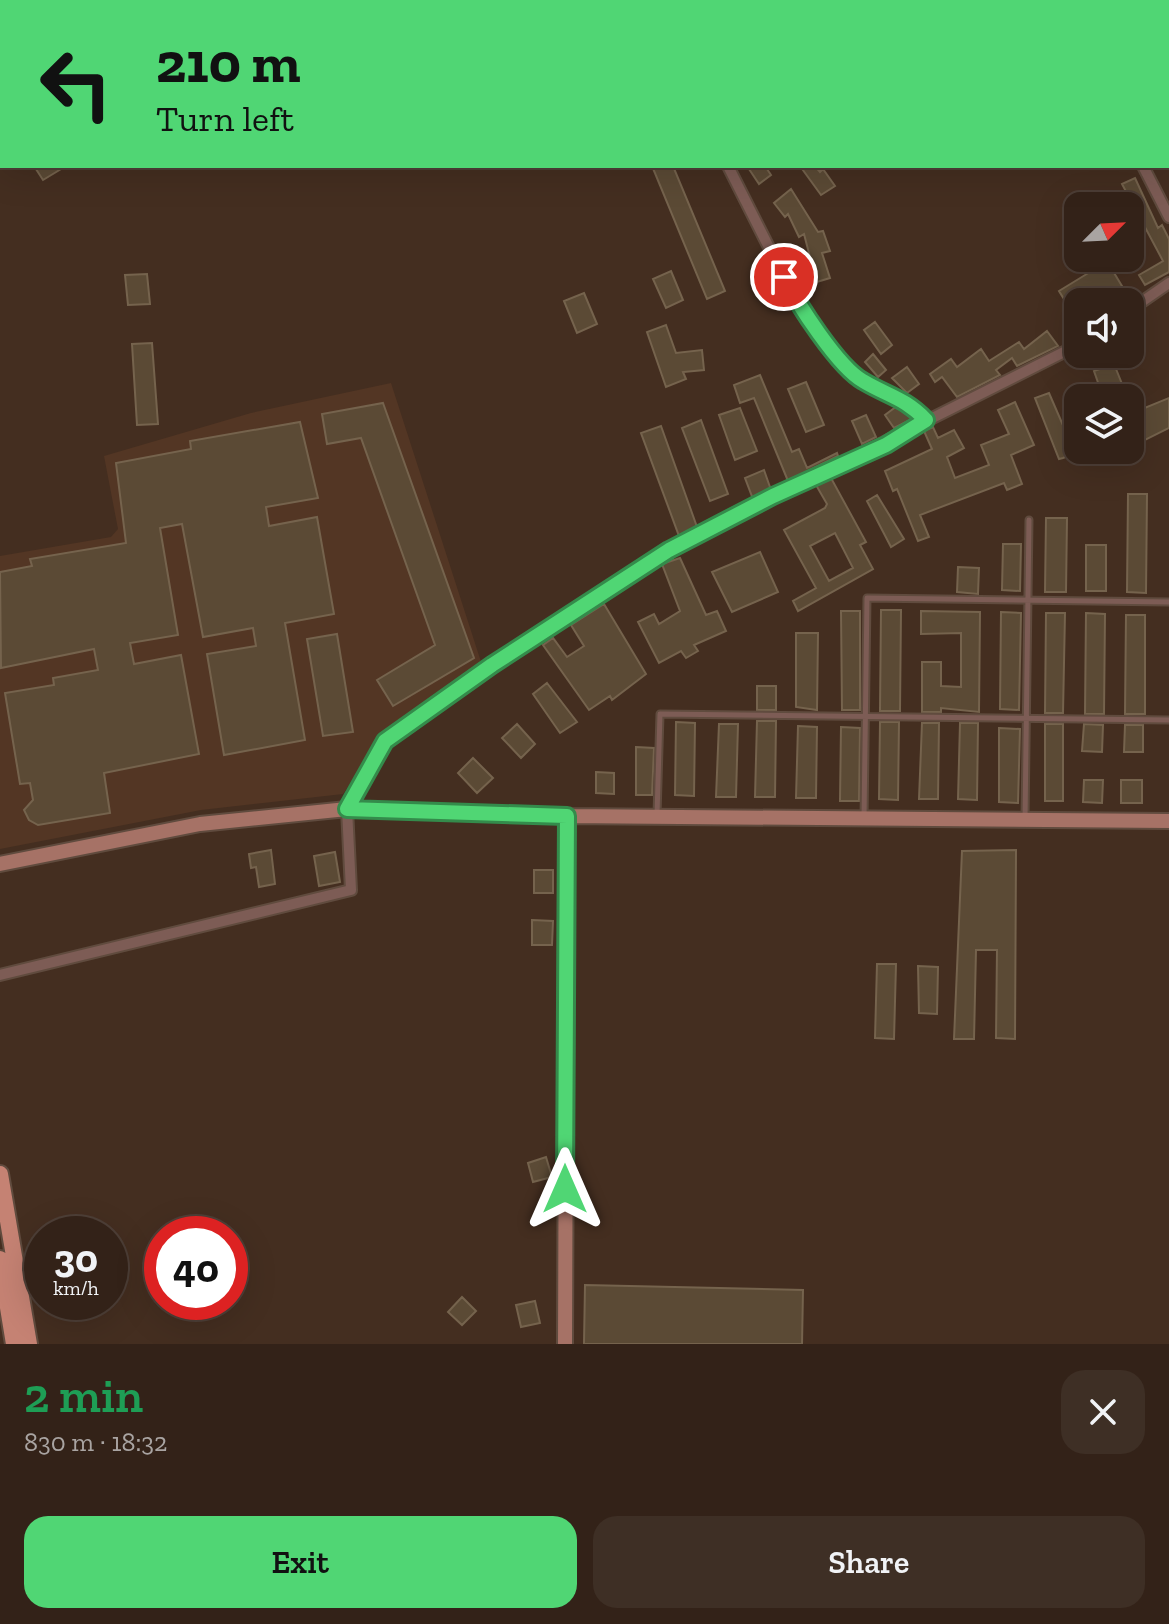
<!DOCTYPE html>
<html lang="en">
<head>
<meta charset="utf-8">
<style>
	:root { --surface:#332218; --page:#3e2f25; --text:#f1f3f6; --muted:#a9a4a2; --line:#4e3f37; --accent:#50d674 }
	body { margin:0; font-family:"Zilla Slab",serif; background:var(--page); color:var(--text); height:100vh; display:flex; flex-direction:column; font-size:30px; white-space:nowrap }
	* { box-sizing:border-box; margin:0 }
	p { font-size:26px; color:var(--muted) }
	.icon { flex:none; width:44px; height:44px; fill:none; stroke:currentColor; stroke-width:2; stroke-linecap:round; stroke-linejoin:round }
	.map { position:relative; height:1344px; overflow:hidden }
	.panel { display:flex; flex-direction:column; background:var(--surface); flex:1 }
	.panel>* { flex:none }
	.banner { position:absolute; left:0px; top:0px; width:1170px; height:168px; box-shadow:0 8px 32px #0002,0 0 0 2px var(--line); background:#50d674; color:#111; overflow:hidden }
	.needle { width:52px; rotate:66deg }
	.controls { position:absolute; left:1064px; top:192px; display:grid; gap:16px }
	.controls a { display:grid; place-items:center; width:80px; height:80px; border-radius:16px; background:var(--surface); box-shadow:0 8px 32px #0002,0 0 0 2px var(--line); font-size:40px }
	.speed { position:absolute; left:24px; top:1216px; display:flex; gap:16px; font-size:40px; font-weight:700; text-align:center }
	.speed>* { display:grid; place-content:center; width:104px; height:104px; border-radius:50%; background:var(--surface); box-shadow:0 8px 32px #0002,0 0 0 2px var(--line); line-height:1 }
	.speed small { font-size:20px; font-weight:400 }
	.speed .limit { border:12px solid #d22; background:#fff; color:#111 }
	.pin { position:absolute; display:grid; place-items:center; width:68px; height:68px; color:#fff; margin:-34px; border:4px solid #fff; border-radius:50%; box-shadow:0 2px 8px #0007 }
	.me { position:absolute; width:88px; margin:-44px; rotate:0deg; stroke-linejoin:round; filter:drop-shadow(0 0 6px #0008) }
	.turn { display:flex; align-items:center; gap:28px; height:168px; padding:0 24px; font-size:36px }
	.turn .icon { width:104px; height:104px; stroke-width:2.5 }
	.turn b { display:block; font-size:56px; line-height:68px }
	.round { display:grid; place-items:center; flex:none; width:84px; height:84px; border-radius:24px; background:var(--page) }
	.headline { display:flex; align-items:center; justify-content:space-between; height:136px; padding:0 24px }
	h1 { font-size:48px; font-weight:600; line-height:60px; color:#1e9e55 }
	.button { display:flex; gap:16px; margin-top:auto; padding:16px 24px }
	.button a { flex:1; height:92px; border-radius:24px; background:var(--accent); color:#111; font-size:32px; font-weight:600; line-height:92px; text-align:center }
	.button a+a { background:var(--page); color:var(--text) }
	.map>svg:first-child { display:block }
</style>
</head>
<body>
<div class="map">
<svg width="1169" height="1344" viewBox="0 0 1169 1344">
	<rect width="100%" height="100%" fill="#442e20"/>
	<path fill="#533624" d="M391 383 483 668 382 736 343 794 201 810 0 849V556L111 537 118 529 104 456 251 413Z"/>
	<path fill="#5b4a35" stroke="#75634d" stroke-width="2" fill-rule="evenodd" d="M34 166H66L43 180Z
		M652 166H673L725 291 707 299Z
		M747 166H765L771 175 759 184Z
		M800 166H815L820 172 823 169 835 186 821 195Z
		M1135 178 1158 228 1162 225 1169 239V272L1145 285 1139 275 1163 261 1122 184Z
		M791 189 818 232 823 231 830 251 822 253 830 278 810 284 803 263 811 261 804 234 799 237 788 214 785 217 774 203Z
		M1082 258H1105L1128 296 1118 302H1078V322L1059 291 1090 272Z
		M671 271 683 300 666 308 653 279Z
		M147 274 150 304 128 305 125 275Z
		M584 293 597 324 577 333 564 301Z
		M875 322 892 345 881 354 864 330Z
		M666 325 676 353 702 350 704 370 683 372 686 379 666 387 647 332Z
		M1047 331 1058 346 1017 366 1012 358 996 370 1000 375 957 397 942 377 935 382 930 374 951 359 957 367 981 349 989 361 1019 342 1024 349Z
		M152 343 158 424 137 425 132 344Z
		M873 354 886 370 878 377 865 362Z
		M1114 364 1122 384 1101 391 1094 371Z
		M907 367 919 384 907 393 892 378Z
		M760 375 792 452 799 449 807 468 837 453 838 456 788 481 754 398 740 403 734 385Z
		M806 382 824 425 806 432 788 389Z
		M1049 393 1075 453 1063 458 1059 459 1035 398Z
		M1169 398V428L1135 445 1130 433V414Z
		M1015 402 1034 445 1011 455 1022 484 1007 490 1004 483 920 515 929 537 918 541 897 489 893 491 885 471 932 449 924 431 933 427 938 438 954 430 964 448 947 457 955 478 989 465 981 445 1009 434 998 410Z
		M383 403 474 658 393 706 377 680 435 645 361 438 327 444 322 414Z
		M897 406 912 419 894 428 885 415Z
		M740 408 757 451 735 460 719 415Z
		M866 415 876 437 862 444 852 421Z
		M701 420 728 494 710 501 682 428Z
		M300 422 318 498 266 507 269 526 317 517 334 614 285 623 305 740 224 755 207 654 256 646 253 628 203 637 182 524 160 528 178 635 130 643 134 664 181 655 199 754 104 773 110 813 38 825 29 820 24 810 33 800 30 783 20 784 5 693 54 685 53 678 98 670 94 649 1 668 0 572 32 566 30 559 126 543 116 463 191 449 190 441Z
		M661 426 697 527 679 536 641 433Z
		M764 470 771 490 753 499 745 478Z
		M831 478 866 542 860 545 873 569 798 611 793 601 816 588 784 530 825 508 827 504 816 485ZM835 533 853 568 829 581 810 546Z
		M1128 494H1147L1146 593 1127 592Z
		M877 495 904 539 891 547 867 501Z
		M1046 518H1067L1066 592H1045Z
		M1003 544H1021L1020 591 1002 590Z
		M1086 545H1106V591H1086Z
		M760 552 778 592 732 612 712 572Z
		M680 558 706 615 717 611 726 631 694 645 698 651 686 658 681 651 659 663 638 622 654 614 659 624 680 611 662 564Z
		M958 567 979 568 978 594 957 592Z
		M604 604 646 674 612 700 610 696 589 710 543 645 553 638 567 657 584 646 571 625Z
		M881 610H901L900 711H880Z
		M841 611H860V710H842Z
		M921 611 980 612 979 712 941 708V712H922V662H941V686L961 687V633L921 634Z
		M1001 612 1021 613 1019 710 1000 709Z
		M1046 613H1065L1063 713H1045Z
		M1086 613 1105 614 1104 714H1085Z
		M1126 615H1145V714H1125Z
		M796 633H818L817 710 796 707Z
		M337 634 353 732 323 736 307 639Z
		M547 683 577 722 560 733 533 694Z
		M757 686H776V710H757Z
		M757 721H776L775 797H755Z
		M676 722 695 723 694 796 675 795Z
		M880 722H899L898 800 879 799Z
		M922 723H939L938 799H919Z
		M960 723H978L977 800 958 799Z
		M517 724 535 744 521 758 502 738Z
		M719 724H738L736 797H716Z
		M1045 724H1063V801H1045Z
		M1084 724 1103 725 1102 752 1082 751Z
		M1125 725H1143V752H1124Z
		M798 726 817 727 816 798H796Z
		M841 727 860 728 859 801H840Z
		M999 728 1020 729 1018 803 999 802Z
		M636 747 654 748 652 795H636Z
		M473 758 493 778 477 793 458 773Z
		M596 772 614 773V794L596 793Z
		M1084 780H1103L1102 803 1083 802Z
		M1121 780H1142V803H1121Z
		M271 850 275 884 259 887 256 867 251 868 249 854Z
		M1016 850 1015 1039 996 1038 997 950H976L974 1039H954L962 851Z
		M335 852 340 882 319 886 314 856Z
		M534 870H553V893H534Z
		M532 920 553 921 552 945H532Z
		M877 964H896L894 1039 875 1038Z
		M918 966 938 967 937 1014 919 1013Z
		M546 1157 552 1177 533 1182 528 1163Z
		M585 1285 803 1290 802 1344H584Z
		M462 1297 476 1311 462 1325 448 1312Z
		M535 1301 540 1323 521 1327 516 1305Z"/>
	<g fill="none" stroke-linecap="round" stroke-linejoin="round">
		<defs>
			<path id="lane" d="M657 815 660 714 1169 720
				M864 818 867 598 1169 602
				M1025 819 1029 520"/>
			<path id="street" d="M24 0 26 2
				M621 0 623 2
				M1056 0 1057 2
				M728 166 803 315 861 381 909 403 926 420
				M1143 166 1169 217
				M1130 310 1169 283
				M0 975 351 890 347 809 385 741 492 665 669 550 1078 345"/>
			<path id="secondary" d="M154 2 157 0
				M177 2 180 0
				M0 112 2 111
				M0 128 2 126
				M0 864 200 824 347 809 567 816 1169 821
				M565 1344 567 816"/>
			<path id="primary" d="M0 1174 29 1344
				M0 1259 14 1344"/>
		</defs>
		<use href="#lane" stroke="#604b3e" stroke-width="9"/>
		<use href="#street" stroke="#604b3e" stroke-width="14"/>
		<use href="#secondary" stroke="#604b3e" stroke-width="18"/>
		<use href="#primary" stroke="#604b3e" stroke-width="20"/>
		<use href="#lane" stroke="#7d5c55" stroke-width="5"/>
		<use href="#street" stroke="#7d5c55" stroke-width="10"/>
		<use href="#secondary" stroke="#a67266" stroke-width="14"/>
		<use href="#primary" stroke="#c58273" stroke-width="16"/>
	</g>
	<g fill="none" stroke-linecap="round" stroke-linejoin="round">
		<defs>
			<path id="route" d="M565 1189 567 816 347 809 385 741 492 665 669 550 773 496 886 445 926 420C905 398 888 396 863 381 838 367 797 303 784 277"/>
		</defs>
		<use href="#route" stroke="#348b4b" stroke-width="20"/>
		<use href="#route" stroke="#50d674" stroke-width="14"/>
	</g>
</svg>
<div class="controls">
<a><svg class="needle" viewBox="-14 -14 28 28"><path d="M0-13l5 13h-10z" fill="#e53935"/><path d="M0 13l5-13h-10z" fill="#a9a4a2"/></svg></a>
<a><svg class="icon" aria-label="sound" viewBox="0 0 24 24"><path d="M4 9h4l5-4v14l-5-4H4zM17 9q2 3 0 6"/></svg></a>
<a><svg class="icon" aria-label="layers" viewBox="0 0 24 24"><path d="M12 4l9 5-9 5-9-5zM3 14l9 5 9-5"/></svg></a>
</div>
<div class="speed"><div>30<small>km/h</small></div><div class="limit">40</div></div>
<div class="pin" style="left:784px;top:277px;background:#d93025"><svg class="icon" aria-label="arrive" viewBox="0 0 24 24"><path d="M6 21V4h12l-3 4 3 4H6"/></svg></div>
<svg class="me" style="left:565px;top:1189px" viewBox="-20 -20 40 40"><path d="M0-17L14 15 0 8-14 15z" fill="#50d674" stroke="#fff" stroke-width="4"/></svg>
<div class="banner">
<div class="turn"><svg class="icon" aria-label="left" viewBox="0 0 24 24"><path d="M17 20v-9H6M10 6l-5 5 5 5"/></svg><div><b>210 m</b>Turn left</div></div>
</div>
</div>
<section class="panel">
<div class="headline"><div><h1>2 min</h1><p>830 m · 18:32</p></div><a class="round"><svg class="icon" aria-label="close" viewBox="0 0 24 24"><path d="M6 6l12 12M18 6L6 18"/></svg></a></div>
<div class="button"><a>Exit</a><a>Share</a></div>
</section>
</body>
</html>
